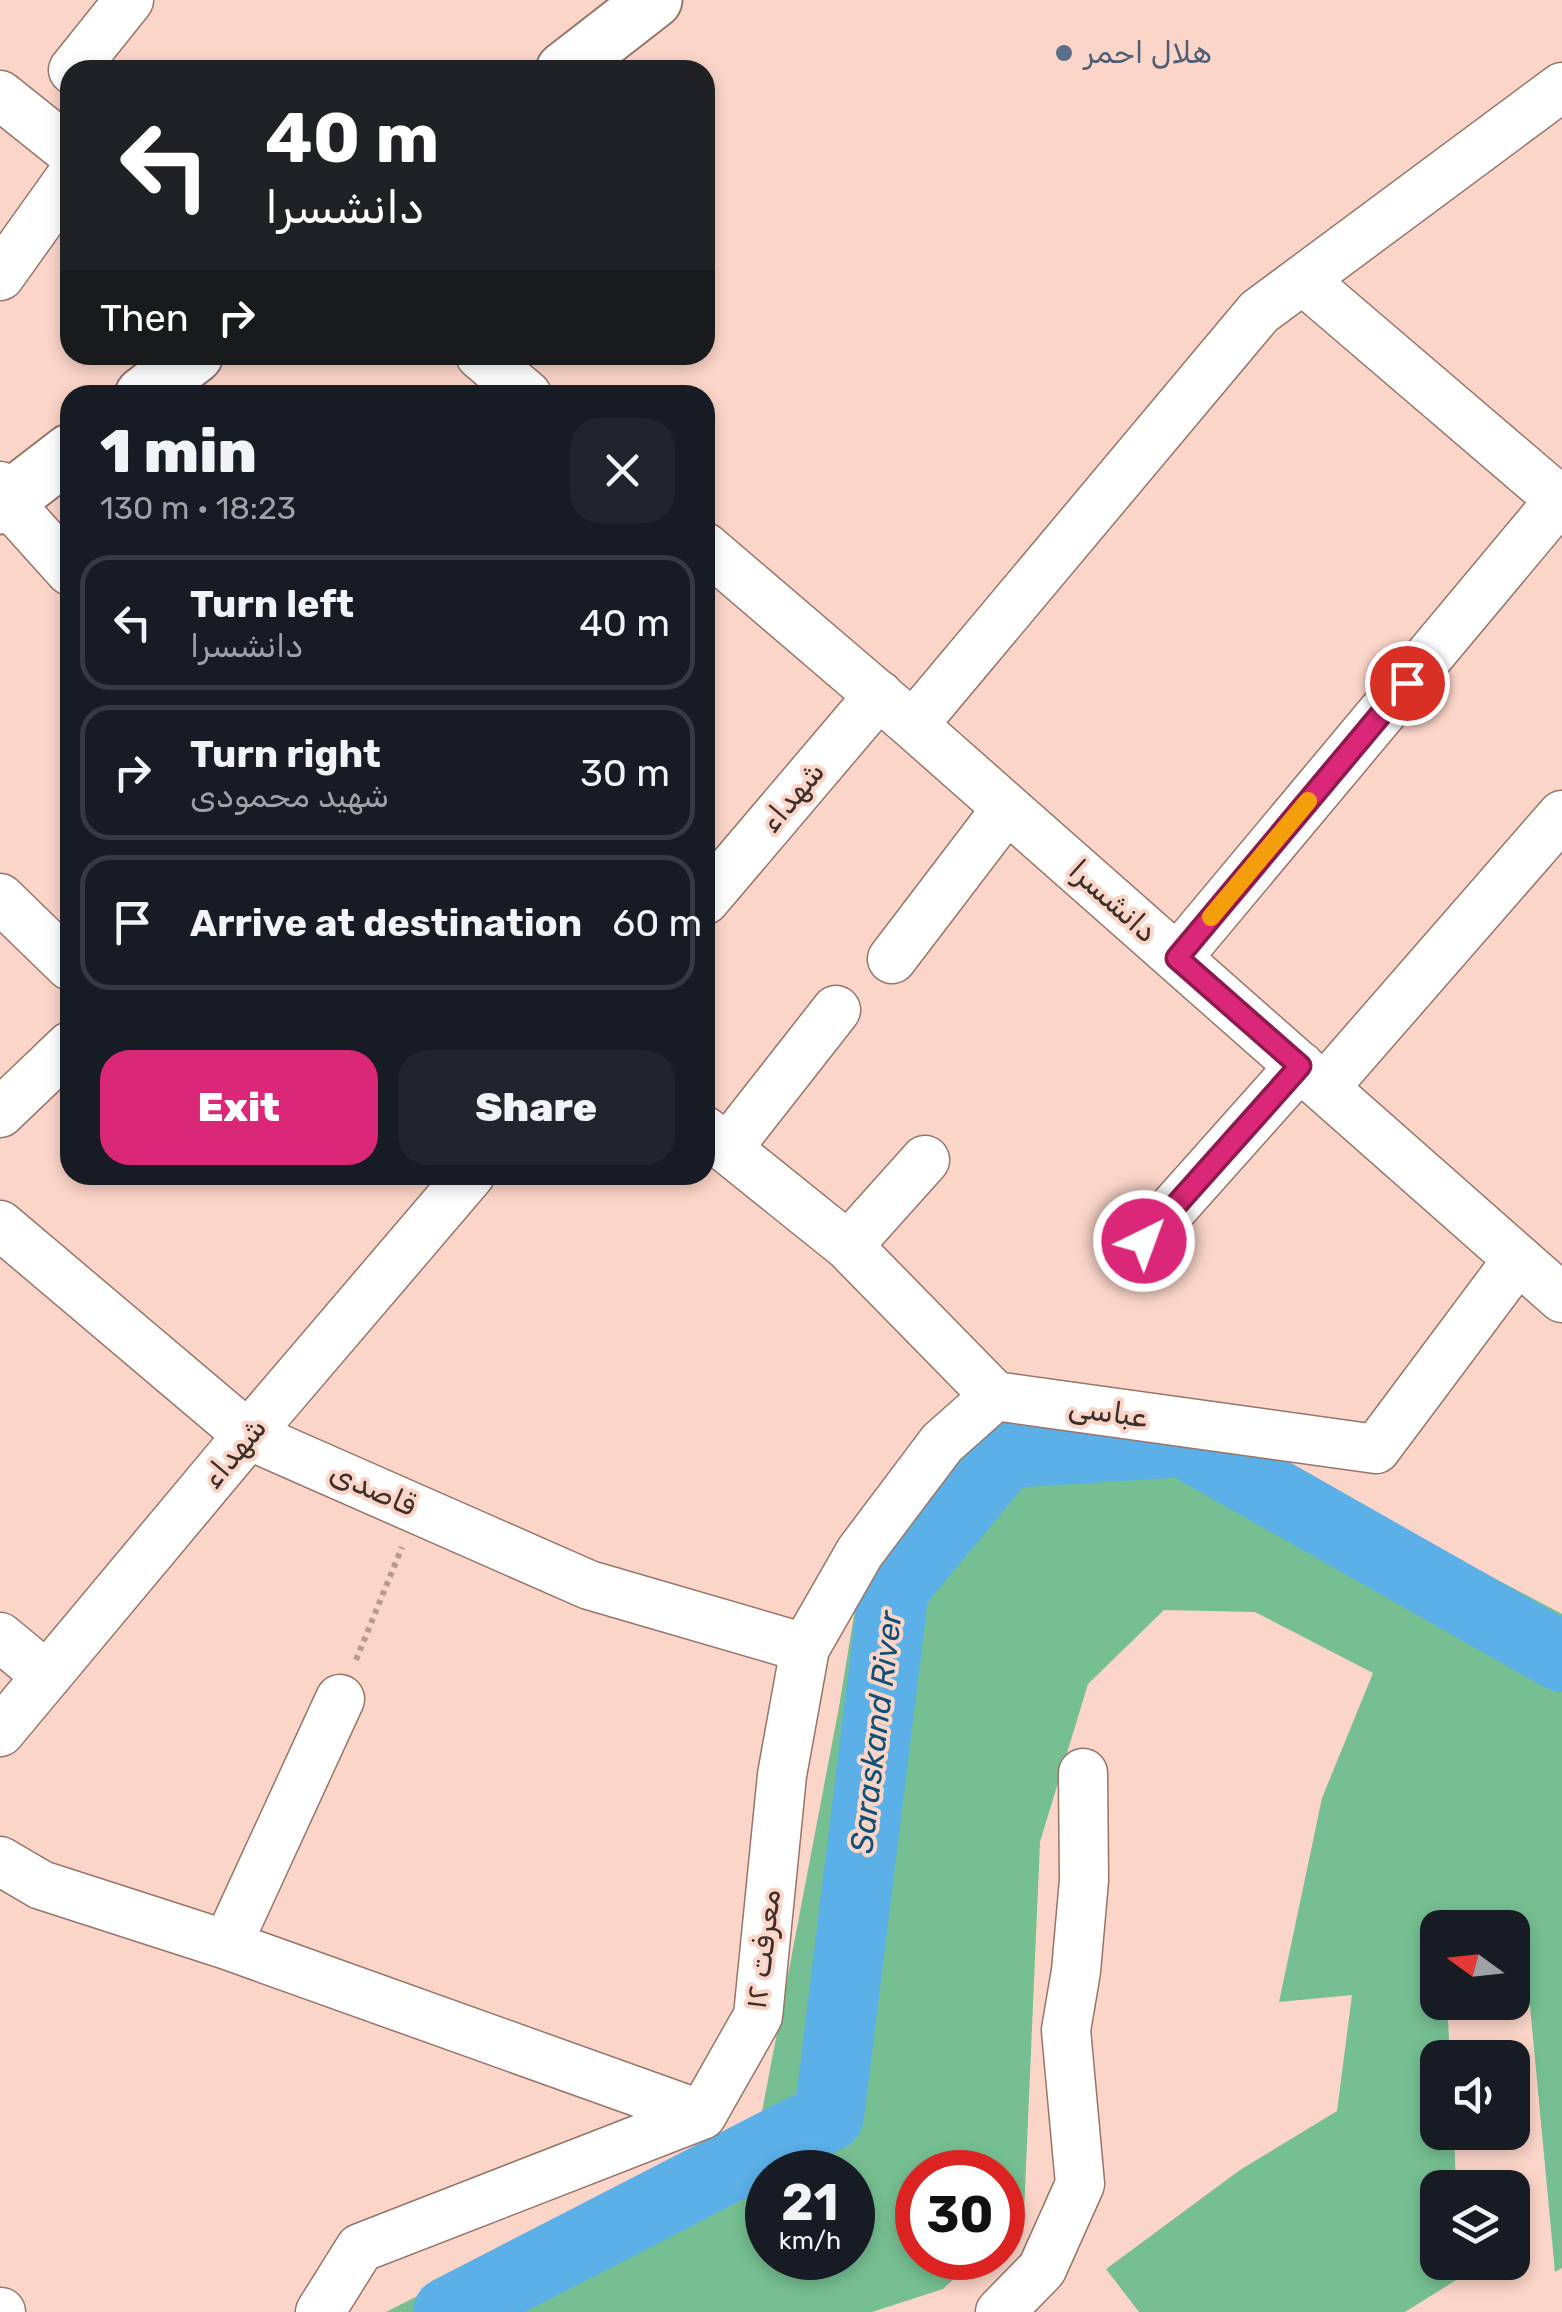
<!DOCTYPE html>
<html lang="en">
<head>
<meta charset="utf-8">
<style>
	:root { --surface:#171b24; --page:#20242c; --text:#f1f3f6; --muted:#9ea1a6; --line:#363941; --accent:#db2777 }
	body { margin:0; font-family:Rubik,"Noto Naskh Arabic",sans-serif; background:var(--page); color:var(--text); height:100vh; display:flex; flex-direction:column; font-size:38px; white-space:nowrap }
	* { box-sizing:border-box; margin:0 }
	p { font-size:32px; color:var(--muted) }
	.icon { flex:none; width:55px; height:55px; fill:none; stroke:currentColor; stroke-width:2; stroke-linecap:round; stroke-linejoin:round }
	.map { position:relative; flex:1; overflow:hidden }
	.details { position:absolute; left:60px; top:385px; width:655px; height:800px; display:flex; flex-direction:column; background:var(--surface); border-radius:30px; box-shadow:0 5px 15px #0003 }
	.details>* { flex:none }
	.banner { position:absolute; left:60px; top:60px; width:655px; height:305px; border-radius:30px; box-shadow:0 5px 15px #0003; background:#202124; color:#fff; overflow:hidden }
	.needle { width:65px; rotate:285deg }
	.buttons { position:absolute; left:1420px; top:1910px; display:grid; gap:20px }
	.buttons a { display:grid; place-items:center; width:110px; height:110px; border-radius:20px; background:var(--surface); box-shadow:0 5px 15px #0003; font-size:50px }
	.speed { position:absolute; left:745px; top:2150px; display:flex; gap:20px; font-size:50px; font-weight:700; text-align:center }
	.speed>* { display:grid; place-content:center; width:130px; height:130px; border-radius:50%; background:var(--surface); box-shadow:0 5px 15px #0003; line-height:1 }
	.speed small { font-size:25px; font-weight:400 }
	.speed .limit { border:15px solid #d22; background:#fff; color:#111 }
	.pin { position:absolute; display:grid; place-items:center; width:85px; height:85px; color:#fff; margin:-42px; border:5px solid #fff; border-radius:50%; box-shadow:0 2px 10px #0007 }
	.me { position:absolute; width:110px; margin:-55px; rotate:42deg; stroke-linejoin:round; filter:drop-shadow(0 0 8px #0008) }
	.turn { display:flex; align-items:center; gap:35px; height:210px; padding:0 40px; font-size:45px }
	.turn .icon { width:130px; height:130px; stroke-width:2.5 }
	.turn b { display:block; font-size:70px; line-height:85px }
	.then { display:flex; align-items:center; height:95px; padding:0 40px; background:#0003; gap:20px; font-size:38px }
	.round { display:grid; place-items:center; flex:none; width:105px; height:105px; border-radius:30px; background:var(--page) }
	.head { display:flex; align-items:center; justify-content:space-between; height:170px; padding:0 40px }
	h1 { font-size:60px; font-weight:800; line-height:75px }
	.primary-button { display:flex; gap:20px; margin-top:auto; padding:20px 40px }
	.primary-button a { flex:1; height:115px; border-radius:30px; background:var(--accent); color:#fff; font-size:40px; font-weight:800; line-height:115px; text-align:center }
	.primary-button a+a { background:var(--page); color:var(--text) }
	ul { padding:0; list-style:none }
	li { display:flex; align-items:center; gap:30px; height:135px; margin:0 20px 15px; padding:0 20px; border:5px solid var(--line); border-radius:30px }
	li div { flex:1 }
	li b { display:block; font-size:38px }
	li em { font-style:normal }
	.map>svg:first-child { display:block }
</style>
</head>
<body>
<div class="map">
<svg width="1562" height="2312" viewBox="0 0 1562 2312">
	<rect width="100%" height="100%" fill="#fbd5c8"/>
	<path fill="#76bf92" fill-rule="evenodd" d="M1058 1430 1283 1466 1562 1614V2268L1555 2272 1529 1995 1513 1994 1512 1928H1438V2002L1447 2003 1450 2057 1438 2058V2132L1454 2133 1456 2187 1438 2188V2262L1460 2263 1461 2277 1405 2312H1139L1106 2269 1240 2170 1337 2111 1352 1995 1279 2002 1322 1798 1373 1673 1255 1612 1164 1610 1088 1684 1040 1842 1024 2213 1003 2233 1002 2172H918V2258H976L943 2289 872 2312H386L760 2122 839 1707 855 1609 949 1482ZM768 2172H852V2258H768Z"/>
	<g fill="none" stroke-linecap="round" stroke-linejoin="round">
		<path stroke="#5bb0e8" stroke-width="70" d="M448 2312 829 2116 894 1588 1006 1453 1183 1442 1562 1657"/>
		<defs>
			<path id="minor" d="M73 70 129 0
				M0 95 70 151
				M0 276 70 178
				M1303 280 1560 500
				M480 355 527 395
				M0 486 7 501 70 571
				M705 547 913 725 1562 1298
				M913 725 1259 312 1562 87
				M0 898 70 966
				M705 900 879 695
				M1177 958 1562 497
				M892 959 1007 808
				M1324 1088 1562 815
				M0 1113 70 1046
				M705 1131 848 1246 995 1396 1376 1449 1518 1259
				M727 1149 836 1010
				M0 1225 248 1435 589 1585 805 1648
				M1144 1241 1300 1066
				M848 1246 925 1160
				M0 1637 47 1676
				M0 1732 248 1435 470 1175
				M0 1861 41 1885 227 1945 702 2115
				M227 1945 340 1699
				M0 2312H1
				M320 2312 360 2248 702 2115 758 2016 782 1775 805 1648 860 1552 942 1443 995 1396
				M1000 2312 1042 2269 1080 2184 1066 2030 1076 1971 1084 1880 1083 1773"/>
			<path id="secondary" d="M564 70 654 0
				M143 395 195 355
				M0 506 70 452"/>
		</defs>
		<use href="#minor" stroke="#977569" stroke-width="51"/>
		<use href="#secondary" stroke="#977569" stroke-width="59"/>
		<path stroke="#b89a90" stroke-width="6" stroke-dasharray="5 5" stroke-linecap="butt" d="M356 1660 402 1547"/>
		<use href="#minor" stroke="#fff" stroke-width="48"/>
		<use href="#secondary" stroke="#fff" stroke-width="55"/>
	</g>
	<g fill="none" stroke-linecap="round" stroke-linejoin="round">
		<defs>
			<path id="route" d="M1144 1241 1300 1066 1177 958 1407 683"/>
		</defs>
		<use href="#route" stroke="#8e194d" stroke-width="25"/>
		<use href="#route" stroke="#db2777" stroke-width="18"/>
		<path stroke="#f59e0b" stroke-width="18" d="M1211 917 1308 801"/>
	</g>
	<circle fill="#5c6f8a" stroke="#fbd5c8" stroke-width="4" cx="1064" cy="53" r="10"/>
	<g text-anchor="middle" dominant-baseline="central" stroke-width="8" stroke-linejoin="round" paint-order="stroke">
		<g font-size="30" fill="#4e5e75" stroke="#fbd5c8" text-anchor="start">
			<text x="1084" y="53">هلال احمر</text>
		</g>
		<g font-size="30" fill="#3d2f2a" stroke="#fbd5c8">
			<text transform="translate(792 797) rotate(-50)">شهداء</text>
			<text transform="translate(1113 901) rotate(42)">دانشسرا</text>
			<text transform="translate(1108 1412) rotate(8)">عباسی</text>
			<text transform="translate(234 1453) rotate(-50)">شهداء</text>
			<text transform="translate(373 1489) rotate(24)">قاصدی</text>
			<text transform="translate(763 1949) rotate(-83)">معرفت ۱۲</text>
		</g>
		<g font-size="32" font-style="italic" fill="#0f5176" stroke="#fbd5c8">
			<text transform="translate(876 1732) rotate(-83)">Saraskand River</text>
		</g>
	</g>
</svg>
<div class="buttons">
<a><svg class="needle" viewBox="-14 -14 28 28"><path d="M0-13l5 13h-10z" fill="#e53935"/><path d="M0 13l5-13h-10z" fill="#9ea1a6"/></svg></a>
<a><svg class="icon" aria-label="sound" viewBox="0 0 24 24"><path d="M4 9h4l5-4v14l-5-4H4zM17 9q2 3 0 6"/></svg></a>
<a><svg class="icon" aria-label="layers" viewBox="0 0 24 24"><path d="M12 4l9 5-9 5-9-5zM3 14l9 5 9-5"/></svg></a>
</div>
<div class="speed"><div>21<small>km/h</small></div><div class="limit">30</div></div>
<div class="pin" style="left:1407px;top:683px;background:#d93025"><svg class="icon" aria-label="arrive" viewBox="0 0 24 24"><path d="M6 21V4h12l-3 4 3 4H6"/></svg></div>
<svg class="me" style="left:1144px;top:1241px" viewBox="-20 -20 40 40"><circle r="17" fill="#db2777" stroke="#fff" stroke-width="3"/><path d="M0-11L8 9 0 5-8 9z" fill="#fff"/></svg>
<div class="banner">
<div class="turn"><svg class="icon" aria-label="left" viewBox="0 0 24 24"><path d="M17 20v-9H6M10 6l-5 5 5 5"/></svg><div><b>40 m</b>دانشسرا</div></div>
<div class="then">Then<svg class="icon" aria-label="right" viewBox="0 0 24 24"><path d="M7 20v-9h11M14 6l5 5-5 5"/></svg></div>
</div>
<section class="details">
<div class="head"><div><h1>1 min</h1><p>130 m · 18:23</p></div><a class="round"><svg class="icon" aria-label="close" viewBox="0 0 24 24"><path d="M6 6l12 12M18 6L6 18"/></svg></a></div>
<ul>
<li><svg class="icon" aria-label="left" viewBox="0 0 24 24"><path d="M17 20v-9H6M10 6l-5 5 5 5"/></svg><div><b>Turn left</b><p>دانشسرا</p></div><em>40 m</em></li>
<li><svg class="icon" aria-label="right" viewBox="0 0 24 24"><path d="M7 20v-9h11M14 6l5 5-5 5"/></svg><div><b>Turn right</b><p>شهید محمودی</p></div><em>30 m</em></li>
<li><svg class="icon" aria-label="arrive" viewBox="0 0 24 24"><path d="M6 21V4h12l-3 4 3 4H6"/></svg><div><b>Arrive at destination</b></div><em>60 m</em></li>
</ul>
<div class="primary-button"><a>Exit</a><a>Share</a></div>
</section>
</div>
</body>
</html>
